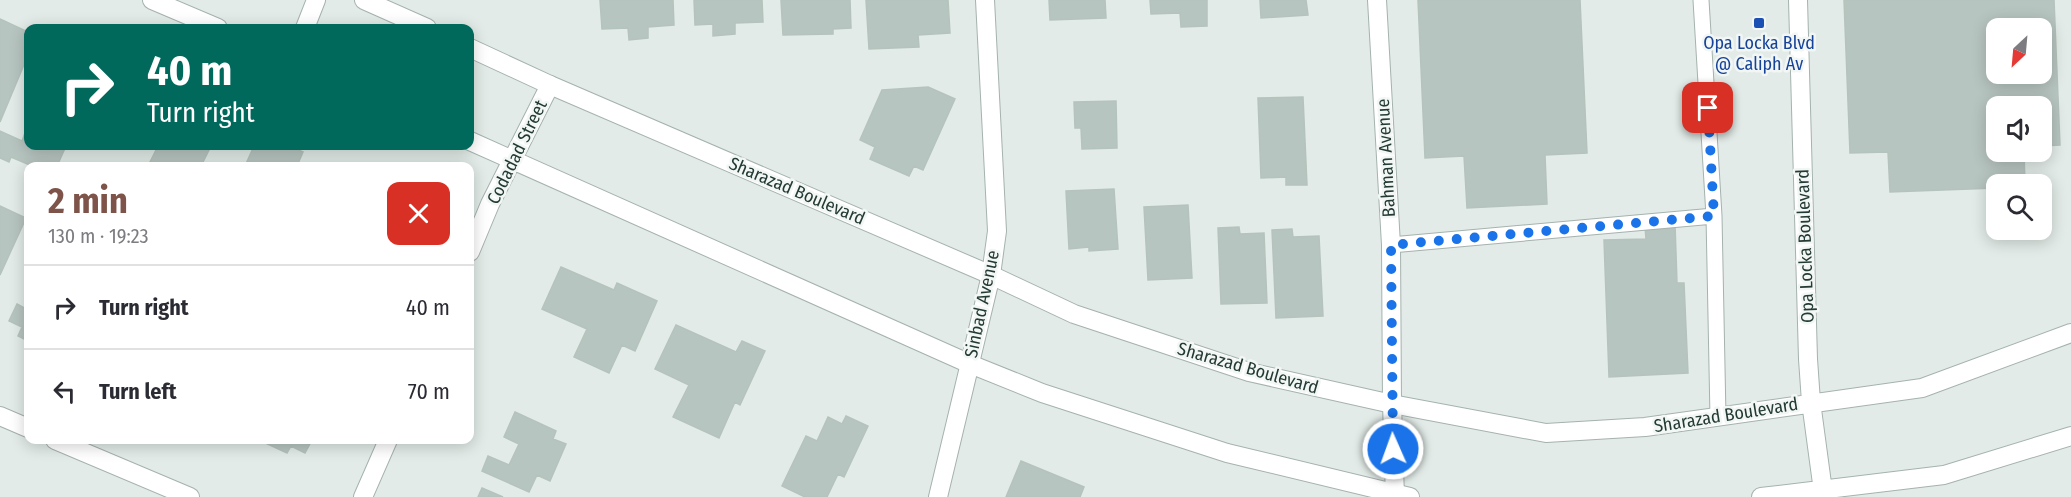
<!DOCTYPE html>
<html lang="en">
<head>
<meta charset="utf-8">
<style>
	:root { --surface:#fff; --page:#f7f7f7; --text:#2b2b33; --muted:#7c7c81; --line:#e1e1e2; --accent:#7e544a }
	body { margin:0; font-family:"Fira Sans Condensed",sans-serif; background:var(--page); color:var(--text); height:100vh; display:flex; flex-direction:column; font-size:22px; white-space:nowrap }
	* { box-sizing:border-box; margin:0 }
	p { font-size:20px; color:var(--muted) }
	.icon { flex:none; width:33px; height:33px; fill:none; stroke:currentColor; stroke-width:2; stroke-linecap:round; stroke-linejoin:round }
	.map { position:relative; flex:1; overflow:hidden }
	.side { position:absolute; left:24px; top:162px; width:450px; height:282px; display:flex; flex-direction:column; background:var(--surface); border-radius:12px; box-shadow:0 3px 15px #0003 }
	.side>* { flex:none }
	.hud { position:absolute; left:24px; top:24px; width:450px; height:126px; border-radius:12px; box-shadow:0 3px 15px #0003; background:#00695c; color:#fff; overflow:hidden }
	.needle { width:39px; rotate:206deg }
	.controls { position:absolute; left:1986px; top:18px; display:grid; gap:12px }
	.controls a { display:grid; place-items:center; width:66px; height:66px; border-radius:12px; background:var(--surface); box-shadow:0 3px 15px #0003; font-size:30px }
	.pin { position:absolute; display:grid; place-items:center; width:51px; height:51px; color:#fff; margin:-26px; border-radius:12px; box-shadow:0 3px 9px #0006 }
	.me { position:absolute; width:66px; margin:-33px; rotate:358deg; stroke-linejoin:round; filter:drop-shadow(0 0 4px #0008) }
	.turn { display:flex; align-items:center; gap:21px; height:126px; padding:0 24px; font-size:27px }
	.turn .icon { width:78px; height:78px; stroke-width:2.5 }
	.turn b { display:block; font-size:42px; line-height:51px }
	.round { display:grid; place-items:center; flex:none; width:63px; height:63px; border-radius:12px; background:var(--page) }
	.head { display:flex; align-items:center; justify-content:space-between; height:102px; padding:0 24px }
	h1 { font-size:36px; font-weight:700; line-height:45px; color:var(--accent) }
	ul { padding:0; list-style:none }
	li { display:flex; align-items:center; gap:18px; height:84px; padding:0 24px; border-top:2px solid var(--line) }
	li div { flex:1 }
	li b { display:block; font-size:22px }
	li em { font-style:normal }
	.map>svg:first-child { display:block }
</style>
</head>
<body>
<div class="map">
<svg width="2071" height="497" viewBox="0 0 2071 497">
	<rect width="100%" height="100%" fill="#e2ebe7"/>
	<path fill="#b7c5c0" stroke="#b5c3bd" stroke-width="1.5" fill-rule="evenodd" d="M600 0H673L674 25 648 27V38L629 40 628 28 602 29Z
		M694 0H762L763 22 735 23V34L713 36V24L695 25Z
		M781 0H850L851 28 833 29V34L783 35Z
		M866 0H948L950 33 918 35 919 47 869 49Z
		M1049 0H1105L1106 18 1050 20Z
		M1150 0H1207V26L1181 27 1180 13 1151 14Z
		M1260 0H1306L1308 15 1261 18Z
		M1418 0H1580L1587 153 1545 155 1547 204 1467 208 1464 156 1425 158Z
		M1844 0H2054L2060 145 2042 146V106H1996V152H2024L2025 184H1996V188L1890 192 1888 152 1850 153ZM1996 28H2042V74H1996Z
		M0 19 28 32V55L0 122Z
		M928 87 955 99 923 170 914 166 909 176 870 159 875 147 860 140 882 90Z
		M1303 97 1307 185H1286V177L1261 178 1258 98Z
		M1116 101 1117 148 1082 149 1081 128H1075L1074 102Z
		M28 125V146H66L57 166H32L11 157 9 162 0 158V131L22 141Z
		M158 146H211L201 166H148Z
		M254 146H289L303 152 297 166H245Z
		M1114 189 1118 249 1089 251V247L1069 249 1066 191Z
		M1188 205 1192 278 1148 280 1144 207Z
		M0 206 26 218 0 275Z
		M1675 224 1677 283H1684L1688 373 1609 377 1604 240 1646 239 1645 226Z
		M1239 227 1240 234 1264 233 1267 303 1221 304 1218 228Z
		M1292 229 1293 237 1319 236 1323 316 1276 318 1272 230Z
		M561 267 614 290 617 283 657 301 635 351 622 345 609 373 574 357 587 329 542 309Z
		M17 304 28 310V341L18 336 22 327 9 321Z
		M676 325 736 352 742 341 765 351 740 405 735 402 719 438 673 417 689 385 655 369Z
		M515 412 556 431 553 439 566 444 550 481 537 475 529 492 482 471 488 456 509 465 519 444 504 437Z
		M846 416 868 426 844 477 838 474 827 497H805L782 486 806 436 817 441 828 417 842 424Z
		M259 440H312L305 453 291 446 287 453Z
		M1021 461 1084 487 1080 497H1006Z
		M482 488 503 497H478Z"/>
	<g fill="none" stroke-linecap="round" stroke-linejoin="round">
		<defs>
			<path id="service" d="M1701 0 1714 216 1718 417
				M1391 245 1714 216"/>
			<path id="minor" d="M1377 0 1391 245 1392 404 1395 497
				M305 28 316 0
				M470 252 490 204 550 85
				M0 416 28 428
				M55 440 190 497
				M363 497 388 440
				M938 497 991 275 997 231 985 0"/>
			<path id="tertiary" d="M152 0 218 28
				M364 0 427 28
				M1798 0 1808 359 1811 402 1823 491
				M470 48 550 85 991 275 1074 314 1249 372 1392 404 1546 433 1645 427 1922 388 2071 333
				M470 141 970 364 1042 393 1227 453 1410 497
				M1761 497 1944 475 2071 436"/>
		</defs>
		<use href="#service" stroke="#a5b2ae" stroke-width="17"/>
		<use href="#minor" stroke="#a5b2ae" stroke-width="20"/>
		<use href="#tertiary" stroke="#a5b2ae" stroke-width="20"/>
		<use href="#service" stroke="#fff" stroke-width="15"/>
		<use href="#minor" stroke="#fff" stroke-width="18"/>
		<use href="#tertiary" stroke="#fff" stroke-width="18"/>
	</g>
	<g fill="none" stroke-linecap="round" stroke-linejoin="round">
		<path stroke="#1a73e8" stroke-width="10" stroke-dasharray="0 18" d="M1393 449 1391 245 1714 216 1708 108"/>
	</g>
	<rect fill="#1a4fb4" stroke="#f2f7f5" stroke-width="2" x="1753" y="17" width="12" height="12" rx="3"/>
	<g text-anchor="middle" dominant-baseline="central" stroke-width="5" stroke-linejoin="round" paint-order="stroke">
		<g font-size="18" fill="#164399" stroke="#f2f7f5">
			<text x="1759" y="43">Opa Locka Blvd<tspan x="1759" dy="21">@ Caliph Av</tspan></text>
		</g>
		<g font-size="18" fill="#243a34" stroke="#f2f7f5">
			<text transform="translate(517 152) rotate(-64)">Codadad Street</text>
			<text transform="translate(1386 158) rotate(-93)">Bahman Avenue</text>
			<text transform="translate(797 191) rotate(23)">Sharazad Boulevard</text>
			<text transform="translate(1805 246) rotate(-92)">Opa Locka Boulevard</text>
			<text transform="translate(982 304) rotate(-78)">Sinbad Avenue</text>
			<text transform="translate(1248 368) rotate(16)">Sharazad Boulevard</text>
			<text transform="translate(1726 415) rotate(-9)">Sharazad Boulevard</text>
		</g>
	</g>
</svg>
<div class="controls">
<a><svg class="needle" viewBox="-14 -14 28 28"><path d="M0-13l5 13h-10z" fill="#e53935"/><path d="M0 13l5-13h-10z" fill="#7c7c81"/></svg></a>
<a><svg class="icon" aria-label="sound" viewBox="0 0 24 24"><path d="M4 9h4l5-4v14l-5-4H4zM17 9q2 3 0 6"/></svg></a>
<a><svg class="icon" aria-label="search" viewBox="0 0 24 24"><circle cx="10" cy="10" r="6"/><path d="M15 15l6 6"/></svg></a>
</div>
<div class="pin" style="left:1708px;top:108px;background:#d93025"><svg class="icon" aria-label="arrive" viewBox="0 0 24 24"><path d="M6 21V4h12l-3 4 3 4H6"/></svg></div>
<svg class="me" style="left:1393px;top:449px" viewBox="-20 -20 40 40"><circle r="17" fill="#1a73e8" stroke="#fff" stroke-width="3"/><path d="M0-11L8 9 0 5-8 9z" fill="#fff"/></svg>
<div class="hud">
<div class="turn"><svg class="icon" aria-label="right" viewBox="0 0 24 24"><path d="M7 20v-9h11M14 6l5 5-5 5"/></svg><div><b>40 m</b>Turn right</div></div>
</div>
<section class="side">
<div class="head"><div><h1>2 min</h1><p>130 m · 19:23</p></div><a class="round" style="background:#d93025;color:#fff"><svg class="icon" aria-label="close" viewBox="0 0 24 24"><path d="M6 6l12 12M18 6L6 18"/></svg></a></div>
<ul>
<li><svg class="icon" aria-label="right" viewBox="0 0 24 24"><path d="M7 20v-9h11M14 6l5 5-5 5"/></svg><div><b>Turn right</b></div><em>40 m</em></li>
<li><svg class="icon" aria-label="left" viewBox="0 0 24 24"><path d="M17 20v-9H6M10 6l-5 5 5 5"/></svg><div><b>Turn left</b></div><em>70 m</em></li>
</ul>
</section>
</div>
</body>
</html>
